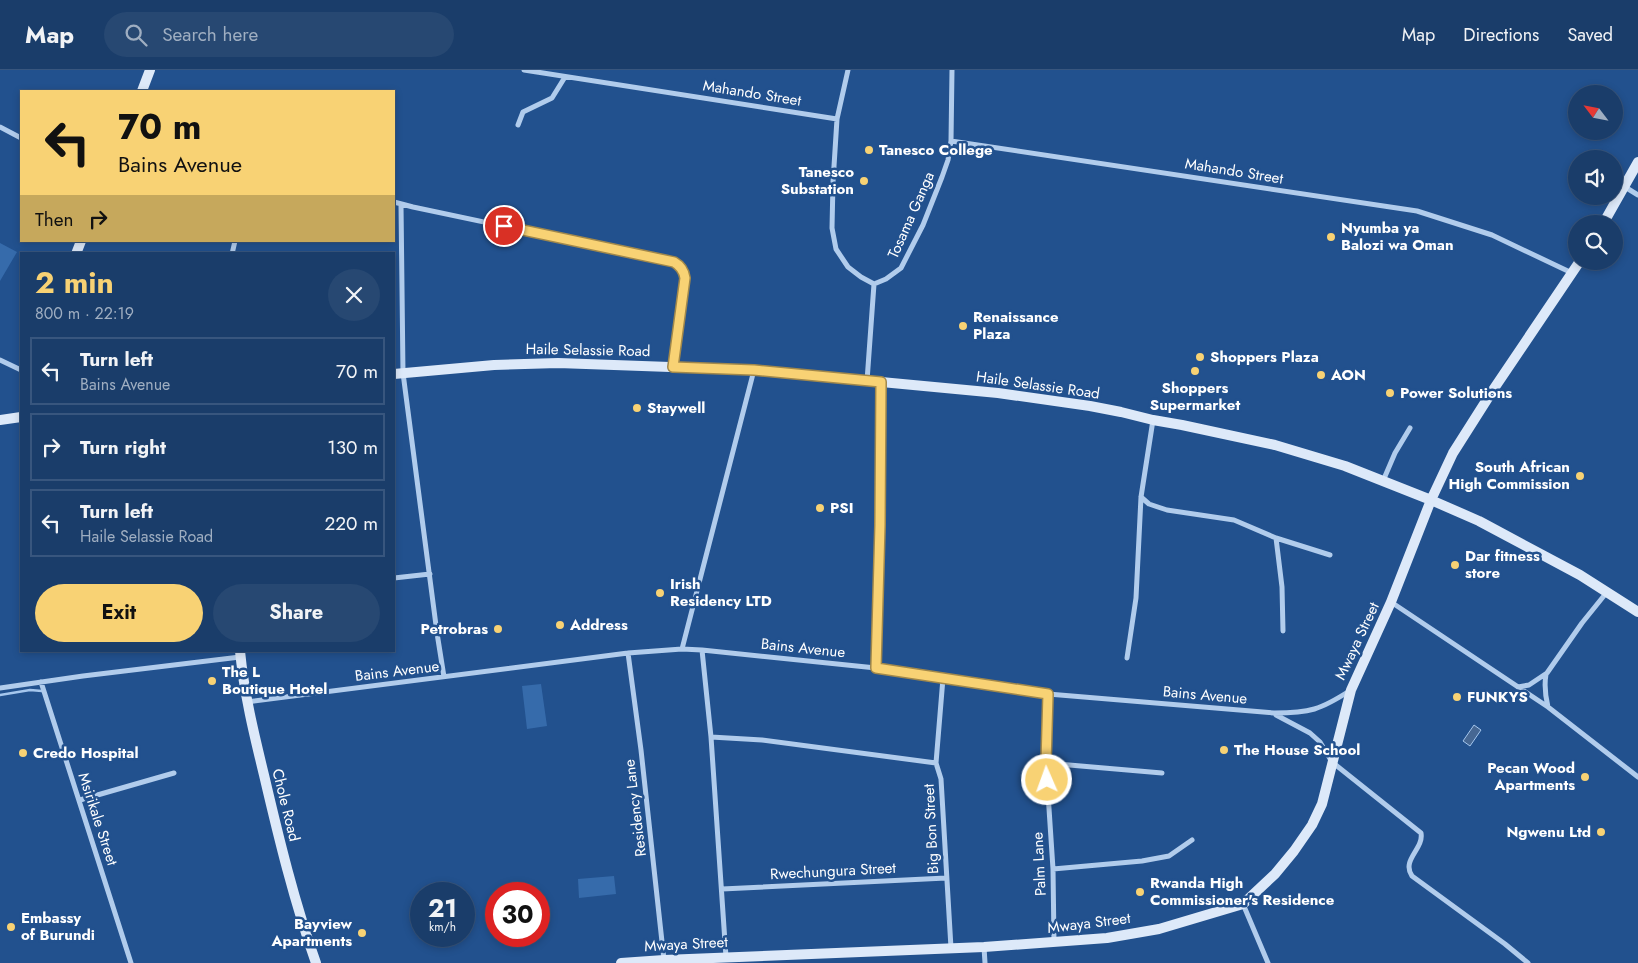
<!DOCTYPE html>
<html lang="en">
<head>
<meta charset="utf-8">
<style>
	:root { --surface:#1a3d6a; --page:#274872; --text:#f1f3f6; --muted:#9faec1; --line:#38567e; --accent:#f8d274 }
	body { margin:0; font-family:Jost,sans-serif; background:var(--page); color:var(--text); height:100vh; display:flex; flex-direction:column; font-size:19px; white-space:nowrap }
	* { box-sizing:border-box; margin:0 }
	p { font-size:16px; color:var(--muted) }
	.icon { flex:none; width:28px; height:28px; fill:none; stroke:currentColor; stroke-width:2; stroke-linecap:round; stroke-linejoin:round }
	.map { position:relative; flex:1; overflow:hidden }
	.panel { position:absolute; left:20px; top:182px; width:375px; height:400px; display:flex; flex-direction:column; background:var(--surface); border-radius:0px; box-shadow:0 2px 8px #0003,0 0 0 1px var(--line) }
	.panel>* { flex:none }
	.top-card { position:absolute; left:20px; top:20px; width:375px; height:152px; border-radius:0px; box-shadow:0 2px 8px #0003,0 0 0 1px var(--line); background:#f8d274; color:#111; overflow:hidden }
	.needle { width:32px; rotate:302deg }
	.buttons { position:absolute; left:1568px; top:15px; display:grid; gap:10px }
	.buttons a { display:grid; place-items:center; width:55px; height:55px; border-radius:50%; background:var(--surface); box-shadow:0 2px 8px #0003,0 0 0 1px var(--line); font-size:25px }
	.speed { position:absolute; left:410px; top:812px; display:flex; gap:10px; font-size:25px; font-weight:700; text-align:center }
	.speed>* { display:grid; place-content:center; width:65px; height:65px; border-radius:50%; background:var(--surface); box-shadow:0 2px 8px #0003,0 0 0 1px var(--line); line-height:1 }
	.speed small { font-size:12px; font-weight:400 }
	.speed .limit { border:8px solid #d22; background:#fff; color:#111 }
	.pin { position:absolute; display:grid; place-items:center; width:42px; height:42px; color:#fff; margin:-21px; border:2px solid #fff; border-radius:50%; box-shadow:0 1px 5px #0007 }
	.me { position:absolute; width:55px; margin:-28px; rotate:358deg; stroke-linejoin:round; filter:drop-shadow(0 0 4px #0008) }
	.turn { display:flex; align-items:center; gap:18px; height:105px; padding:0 15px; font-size:22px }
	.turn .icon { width:65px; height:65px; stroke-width:2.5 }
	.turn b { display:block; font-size:35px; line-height:42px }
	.then { display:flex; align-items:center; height:48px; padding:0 15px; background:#0003; gap:10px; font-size:19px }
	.round { display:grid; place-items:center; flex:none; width:52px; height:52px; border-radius:26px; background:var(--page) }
	.overview { display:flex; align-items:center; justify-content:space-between; height:85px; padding:0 15px }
	h1 { font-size:30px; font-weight:700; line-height:38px; color:var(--accent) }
	.primary-button { display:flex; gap:10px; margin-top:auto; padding:10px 15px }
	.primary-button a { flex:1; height:58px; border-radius:30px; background:var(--accent); color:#111; font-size:20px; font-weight:700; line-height:58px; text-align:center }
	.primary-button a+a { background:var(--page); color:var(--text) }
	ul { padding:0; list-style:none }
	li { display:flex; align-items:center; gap:15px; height:68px; margin:0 10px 8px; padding:0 5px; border:2px solid var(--line); border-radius:0px }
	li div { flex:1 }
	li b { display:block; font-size:19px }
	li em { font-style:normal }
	header { display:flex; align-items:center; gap:30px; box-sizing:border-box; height:70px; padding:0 25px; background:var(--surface); border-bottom:1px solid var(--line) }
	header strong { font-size:24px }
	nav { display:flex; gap:28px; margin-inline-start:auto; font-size:18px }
	.search { width:350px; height:45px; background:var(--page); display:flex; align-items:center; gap:12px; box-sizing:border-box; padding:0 18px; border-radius:28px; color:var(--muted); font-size:19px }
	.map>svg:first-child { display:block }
</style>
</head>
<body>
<header>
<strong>Map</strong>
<div class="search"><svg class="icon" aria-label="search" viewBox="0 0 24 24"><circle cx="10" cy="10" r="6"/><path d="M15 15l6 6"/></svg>Search here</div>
<nav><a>Map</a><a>Directions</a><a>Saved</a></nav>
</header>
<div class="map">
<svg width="1638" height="893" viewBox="0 0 1638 893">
	<rect width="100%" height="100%" fill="#22518e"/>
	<path fill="#366bab" d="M0 173 17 182 0 211Z
		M541 614 547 656 527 659 522 616Z
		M614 806 616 824 579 828 578 809Z"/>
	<path fill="#466793" stroke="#a5c6ed" d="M1474 655 1481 660 1470 676 1463 671Z"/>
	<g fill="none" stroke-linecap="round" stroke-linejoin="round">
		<path stroke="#a5c6ed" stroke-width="2.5" d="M0 625 30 620 42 621"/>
		<path stroke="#b1ccec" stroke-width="5" d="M524 0 837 49
			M848 0 837 49 833 112 832 158 836 179 848 197 861 207 874 214
			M518 55 523 42 552 28 565 7
			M0 57 21 68
			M951 71 1417 141 1492 165 1572 203
			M1625 117 1638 125
			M394 132 413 137 669 191C678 194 683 199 685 208L673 297
			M401 135 403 303 437 563 444 607
			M232 184 235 171
			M874 214 886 209 901 198 923 155 942 107 948 90 951 71 952 0
			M0 290 21 300
			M867 311 874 214
			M1383 411 1395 383 1410 358
			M1141 427 1149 434 1167 440 1234 450 1276 468 1330 485
			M1276 468 1282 517 1283 561
			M394 508 430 504
			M1391 532 1548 637 1638 707
			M682 579 754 300
			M702 580 711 667 726 887
			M628 583 641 680 664 890
			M1127 588 1136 528 1141 427 1153 350
			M876 598 880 455 881 312
			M1546 604C1544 616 1545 625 1548 637
			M943 608 936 693 941 709 951 878
			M41 612 131 893
			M1518 617 1529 615 1547 603 1582 553 1607 522
			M0 618 83 606 240 587
			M1048 624 1046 693 1053 799 1054 872
			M247 632 628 583 682 579 702 580 876 598 1048 624 1274 643C1310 643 1320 640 1351 620
			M1276 645 1310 663 1320 672 1332 692 1421 763C1424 779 1401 790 1412 806L1505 874 1528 893
			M711 667 762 670 936 693
			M1046 693 1162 703
			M80 730 174 703
			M1053 799 1142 791 1169 786 1192 770
			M722 819 946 808
			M1243 834 1268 893
			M984 877 985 893"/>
		<path stroke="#dde9f9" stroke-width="10" d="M142 21 150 0
			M1603 154 1638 92
			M76 184 81 171
			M394 304 494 295 558 293 754 300 998 323 1090 336 1121 342 1153 350 1182 355 1275 375 1345 396 1431 430 1479 451 1580 505 1638 542
			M0 350 21 347
			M240 581C244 623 254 664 264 705 279 769 294 831 316 893
			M621 893 664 890 984 877 1107 868 1159 859 1243 834 1275 804 1294 781 1312 755 1322 734 1351 620 1391 532 1431 430 1453 383 1493 320 1580 191"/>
	</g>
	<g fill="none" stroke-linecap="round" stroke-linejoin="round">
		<defs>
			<path id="route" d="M504 156 674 192C681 196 684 201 685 208L673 297 754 300 881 312 880 455 876 598 1048 624 1046 693 1047 710"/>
		</defs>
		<use href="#route" stroke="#a1884b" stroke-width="12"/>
		<use href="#route" stroke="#f8d274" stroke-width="9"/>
	</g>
	<g fill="#f8d274" stroke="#22518e" stroke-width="2">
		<circle cx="869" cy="80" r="5"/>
		<circle cx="864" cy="111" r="5"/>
		<circle cx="1331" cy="167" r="5"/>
		<circle cx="963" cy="256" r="5"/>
		<circle cx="1200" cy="287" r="5"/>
		<circle cx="1195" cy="301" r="5"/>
		<circle cx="1321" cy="305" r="5"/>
		<circle cx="1390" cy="323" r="5"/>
		<circle cx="637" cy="338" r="5"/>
		<circle cx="1580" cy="406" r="5"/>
		<circle cx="820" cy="438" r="5"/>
		<circle cx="1455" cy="495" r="5"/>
		<circle cx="660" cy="523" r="5"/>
		<circle cx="560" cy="555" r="5"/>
		<circle cx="498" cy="559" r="5"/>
		<circle cx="212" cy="611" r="5"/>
		<circle cx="1457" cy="627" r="5"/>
		<circle cx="1224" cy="680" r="5"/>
		<circle cx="23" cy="683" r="5"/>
		<circle cx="1585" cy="707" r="5"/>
		<circle cx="1601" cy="762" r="5"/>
		<circle cx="1140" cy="822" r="5"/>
		<circle cx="11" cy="857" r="5"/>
		<circle cx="362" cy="863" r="5"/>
	</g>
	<g text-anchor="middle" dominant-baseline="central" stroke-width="5" stroke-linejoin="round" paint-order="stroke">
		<g font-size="15" fill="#fff" stroke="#22518e">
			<text transform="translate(752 23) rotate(9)">Mahando Street</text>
			<text transform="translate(1234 101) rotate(9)">Mahando Street</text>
			<text transform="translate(911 145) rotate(-66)">Tosama Ganga</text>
			<text transform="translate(588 280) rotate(1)">Haile Selassie Road</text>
			<text transform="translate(1038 315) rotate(8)">Haile Selassie Road</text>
			<text transform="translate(1357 571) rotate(-65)">Mwaya Street</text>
			<text transform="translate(803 578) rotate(6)">Bains Avenue</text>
			<text transform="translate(397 601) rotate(-7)">Bains Avenue</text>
			<text transform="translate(1205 625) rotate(5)">Bains Avenue</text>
			<text transform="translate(286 735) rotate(76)">Chole Road</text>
			<text transform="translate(635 738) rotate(-97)">Residency Lane</text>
			<text transform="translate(98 749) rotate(72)">Msirikale Street</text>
			<text transform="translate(931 759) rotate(-93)">Big Bon Street</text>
			<text transform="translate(1039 794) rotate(-93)">Palm Lane</text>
			<text transform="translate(833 801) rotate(-3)">Rwechungura Street</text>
			<text transform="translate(1089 853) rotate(-7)">Mwaya Street</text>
			<text transform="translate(686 874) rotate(-3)">Mwaya Street</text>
		</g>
		<g font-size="15" font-weight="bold" fill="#fff" stroke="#22518e" text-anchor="start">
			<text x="879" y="80">Tanesco College</text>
			<text x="854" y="102" text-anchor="end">Tanesco<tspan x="854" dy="17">Substation</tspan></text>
			<text x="1341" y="158">Nyumba ya<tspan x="1341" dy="17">Balozi wa Oman</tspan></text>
			<text x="973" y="247">Renaissance<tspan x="973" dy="17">Plaza</tspan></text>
			<text x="1210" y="287">Shoppers Plaza</text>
			<text x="1331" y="305">AON</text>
			<text x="1195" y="318" text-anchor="middle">Shoppers<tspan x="1195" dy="17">Supermarket</tspan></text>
			<text x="1400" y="323">Power Solutions</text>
			<text x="647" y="338">Staywell</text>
			<text x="1570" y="397" text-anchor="end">South African<tspan x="1570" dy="17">High Commission</tspan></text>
			<text x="830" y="438">PSI</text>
			<text x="1465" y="486">Dar fitness<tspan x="1465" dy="17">store</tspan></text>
			<text x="670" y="514">Irish<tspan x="670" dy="17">Residency LTD</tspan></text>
			<text x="570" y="555">Address</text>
			<text x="488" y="559" text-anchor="end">Petrobras</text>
			<text x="222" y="602">The L<tspan x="222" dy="17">Boutique Hotel</tspan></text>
			<text x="1467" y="627">FUNKYS</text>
			<text x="1234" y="680">The House School</text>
			<text x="33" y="683">Credo Hospital</text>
			<text x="1575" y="698" text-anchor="end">Pecan Wood<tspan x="1575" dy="17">Apartments</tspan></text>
			<text x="1591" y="762" text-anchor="end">Ngwenu Ltd</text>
			<text x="1150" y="813">Rwanda High<tspan x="1150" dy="17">Commissioner's Residence</tspan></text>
			<text x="21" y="848">Embassy<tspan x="21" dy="17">of Burundi</tspan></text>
			<text x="352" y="854" text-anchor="end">Bayview<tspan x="352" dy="17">Apartments</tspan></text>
		</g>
	</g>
</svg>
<div class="buttons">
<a><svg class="needle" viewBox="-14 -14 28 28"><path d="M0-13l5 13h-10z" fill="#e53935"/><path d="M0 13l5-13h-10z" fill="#9faec1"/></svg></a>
<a><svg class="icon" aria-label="sound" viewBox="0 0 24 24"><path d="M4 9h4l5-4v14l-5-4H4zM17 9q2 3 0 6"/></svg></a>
<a><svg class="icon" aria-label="search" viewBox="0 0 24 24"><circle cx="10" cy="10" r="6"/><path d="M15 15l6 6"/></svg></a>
</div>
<div class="speed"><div>21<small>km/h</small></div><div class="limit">30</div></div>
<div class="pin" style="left:504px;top:156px;background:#d93025"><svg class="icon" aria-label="arrive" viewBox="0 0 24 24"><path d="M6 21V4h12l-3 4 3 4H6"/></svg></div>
<svg class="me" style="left:1047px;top:710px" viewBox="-20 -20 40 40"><circle r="17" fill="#f8d274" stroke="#fff" stroke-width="3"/><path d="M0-11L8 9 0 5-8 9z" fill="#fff"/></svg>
<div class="top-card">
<div class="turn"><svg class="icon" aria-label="left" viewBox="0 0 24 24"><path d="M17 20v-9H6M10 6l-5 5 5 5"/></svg><div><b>70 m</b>Bains Avenue</div></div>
<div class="then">Then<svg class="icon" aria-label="right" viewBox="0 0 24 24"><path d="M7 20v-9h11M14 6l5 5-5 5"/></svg></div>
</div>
<section class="panel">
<div class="overview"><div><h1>2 min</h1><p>800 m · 22:19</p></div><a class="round"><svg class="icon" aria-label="close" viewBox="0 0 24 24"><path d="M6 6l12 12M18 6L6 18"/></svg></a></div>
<ul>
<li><svg class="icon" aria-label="left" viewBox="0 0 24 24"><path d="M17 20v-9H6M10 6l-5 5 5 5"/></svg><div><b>Turn left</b><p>Bains Avenue</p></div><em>70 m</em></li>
<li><svg class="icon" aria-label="right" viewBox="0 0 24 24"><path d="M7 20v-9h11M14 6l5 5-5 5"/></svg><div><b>Turn right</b></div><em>130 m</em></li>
<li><svg class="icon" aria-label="left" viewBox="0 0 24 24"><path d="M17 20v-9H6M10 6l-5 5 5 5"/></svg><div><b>Turn left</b><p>Haile Selassie Road</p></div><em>220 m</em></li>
</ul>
<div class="primary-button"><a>Exit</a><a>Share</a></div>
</section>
</div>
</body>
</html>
